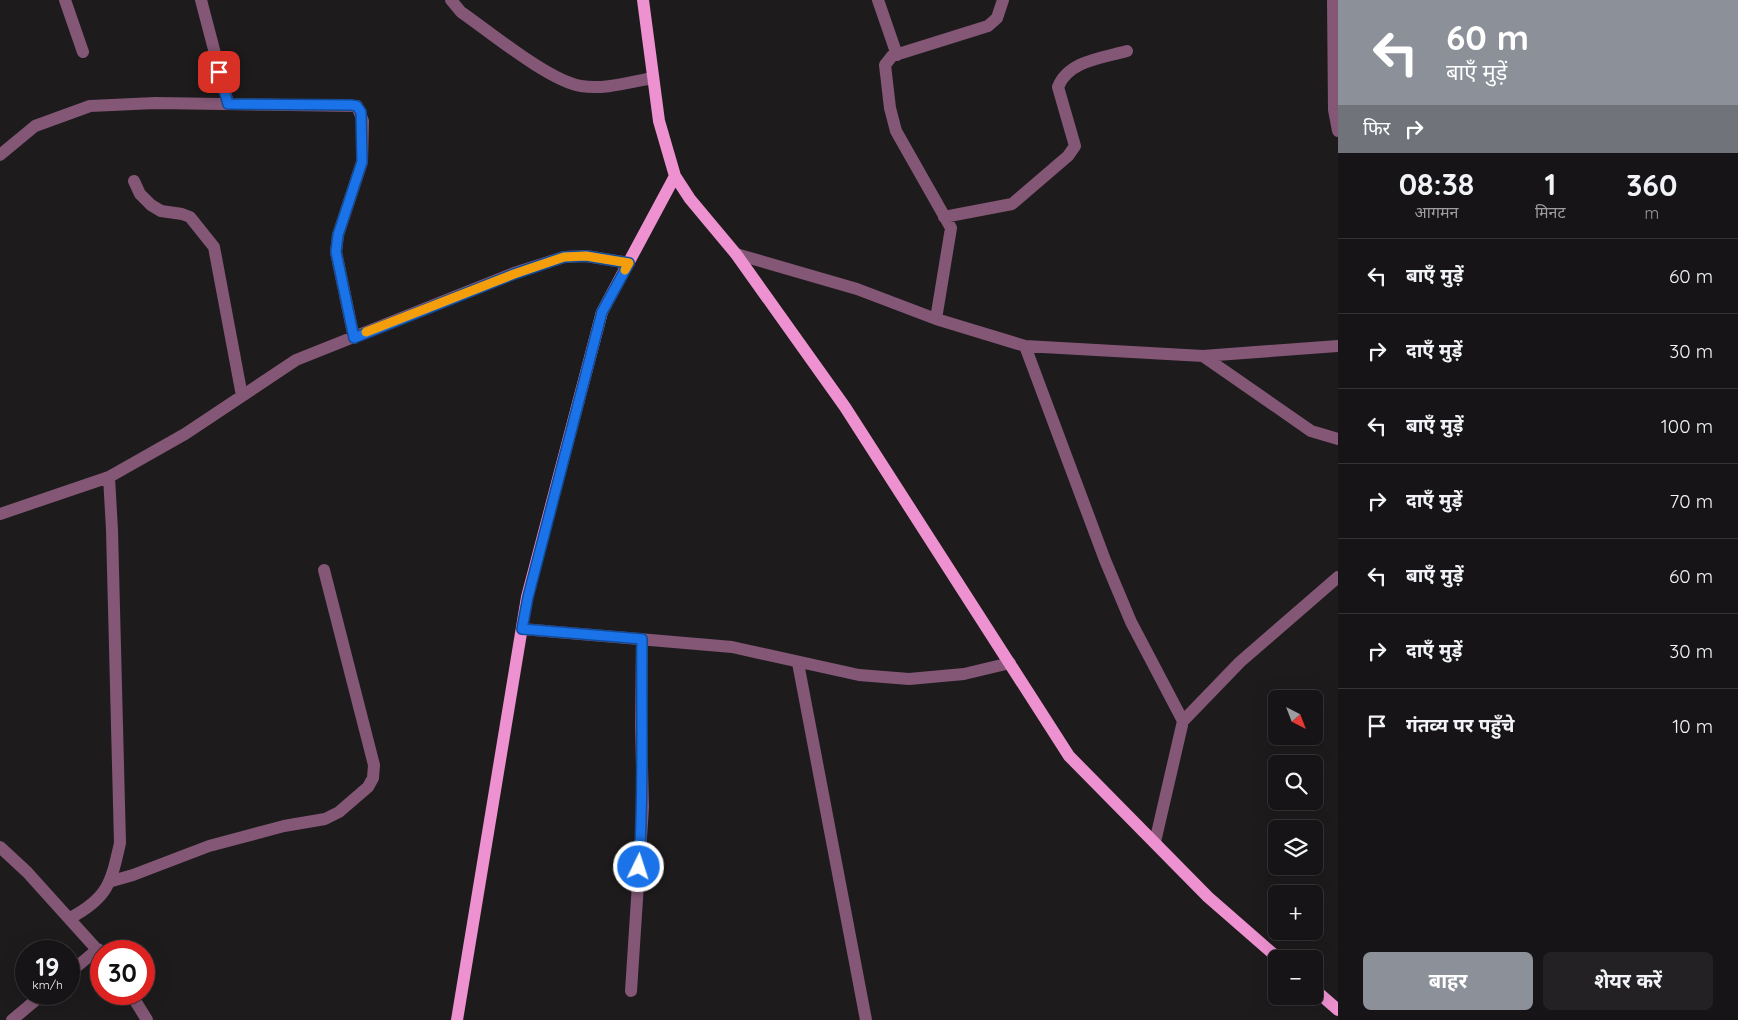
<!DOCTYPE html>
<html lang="hi">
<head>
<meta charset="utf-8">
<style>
	:root { --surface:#161416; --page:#232123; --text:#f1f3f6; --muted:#9e9ea1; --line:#353335; --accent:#8c9099 }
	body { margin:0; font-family:Quicksand,"Noto Sans Devanagari",sans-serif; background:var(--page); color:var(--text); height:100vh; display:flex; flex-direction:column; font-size:19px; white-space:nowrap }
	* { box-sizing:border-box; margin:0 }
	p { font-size:16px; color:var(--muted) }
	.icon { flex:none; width:28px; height:28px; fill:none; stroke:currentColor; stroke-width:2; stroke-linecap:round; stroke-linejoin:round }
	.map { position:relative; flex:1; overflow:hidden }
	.sheet { display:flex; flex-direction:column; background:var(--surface); width:400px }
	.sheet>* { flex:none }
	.banner { background:#8c9099; color:#fff; overflow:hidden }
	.needle { width:32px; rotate:138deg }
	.buttons { position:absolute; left:1268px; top:690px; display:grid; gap:10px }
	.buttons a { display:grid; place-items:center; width:55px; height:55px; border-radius:8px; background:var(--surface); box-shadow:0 5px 20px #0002,0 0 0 1px var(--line); font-size:25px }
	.speed { position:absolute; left:15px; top:940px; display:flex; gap:10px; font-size:25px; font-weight:700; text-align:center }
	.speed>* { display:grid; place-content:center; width:65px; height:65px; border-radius:50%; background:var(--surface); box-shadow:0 5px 20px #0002,0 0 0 1px var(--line); line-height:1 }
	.speed small { font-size:12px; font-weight:400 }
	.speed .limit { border:8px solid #d22; background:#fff; color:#111 }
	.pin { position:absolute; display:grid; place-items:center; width:42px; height:42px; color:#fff; margin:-21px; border-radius:10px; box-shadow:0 2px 8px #0006 }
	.me { position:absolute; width:55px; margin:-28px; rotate:4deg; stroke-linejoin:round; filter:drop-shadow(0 0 4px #0008) }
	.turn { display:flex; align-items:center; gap:18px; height:105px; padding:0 25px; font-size:22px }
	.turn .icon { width:65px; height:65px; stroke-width:2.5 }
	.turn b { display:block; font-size:35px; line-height:42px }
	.then { display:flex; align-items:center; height:48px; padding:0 25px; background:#0003; gap:10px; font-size:19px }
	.eta { display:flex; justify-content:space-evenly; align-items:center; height:85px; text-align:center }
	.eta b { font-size:30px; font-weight:700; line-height:35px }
	.button { display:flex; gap:10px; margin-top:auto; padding:10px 25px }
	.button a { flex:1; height:58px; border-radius:8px; background:var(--accent); color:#fff; font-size:20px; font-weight:700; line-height:58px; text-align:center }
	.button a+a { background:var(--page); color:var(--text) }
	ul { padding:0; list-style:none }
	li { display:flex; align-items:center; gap:15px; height:75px; padding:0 25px; border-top:1px solid var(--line) }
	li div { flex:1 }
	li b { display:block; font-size:19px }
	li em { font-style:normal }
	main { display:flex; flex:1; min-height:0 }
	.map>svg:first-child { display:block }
</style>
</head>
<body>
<main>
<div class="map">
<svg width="1338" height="1020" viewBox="0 0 1338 1020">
	<rect width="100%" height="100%" fill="#1e1b1d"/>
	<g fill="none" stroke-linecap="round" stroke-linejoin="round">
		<path stroke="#835775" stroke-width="12" d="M65 0 83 52
			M201 0 228 103
			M451 0 461 12C490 32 549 81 581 86 604 90 630 82 653 78
			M878 0 897 55
			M1333 0 1334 110 1338 131
			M0 155 35 126 90 106 155 103 357 106 363 121 362 162 338 235 336 252 354 338
			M134 181 140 194 151 205 161 211 182 214 190 217 214 247 242 396
			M944 217 1012 204 1068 156 1075 146 1058 87C1068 61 1102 58 1127 51
			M736 254 857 289 936 319 1025 346 1203 356 1338 346
			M936 319 951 228 896 131 890 108 885 65 892 56 988 26 997 18 1003 0
			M1025 346 1105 560 1131 622 1183 721
			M1203 356 1311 431 1338 439
			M0 514 109 477 185 434 296 360 514 273 564 257 586 256 629 263
			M522 629 732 647 859 675 909 679 964 674 1010 663
			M798 663 866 1020
			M1155 842 1183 721 1240 662 1338 577
			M0 847 27 872 101 954
			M112 881 133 875 209 846 284 826 325 819 339 812 368 787 373 778 374 765 324 570
			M70 918C108 898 111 883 120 843L112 530 109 477
			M69 973 98 949
			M631 991 643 807 641 726 642 639
			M131 994 147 1020
			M12 1020 43 994"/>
		<path stroke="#ed91d0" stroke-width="12" d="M643 0 659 121 675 176 690 199 736 254 845 407 1069 756 1208 897 1279 959
			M1314 989 1338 1010
			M457 1020 527 597 602 312 675 176"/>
	</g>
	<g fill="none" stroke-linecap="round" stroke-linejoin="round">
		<defs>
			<path id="route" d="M219 72 228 104 351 105 357 106 361 112 362 162 338 235 336 252 354 338 514 274 564 257 586 256 629 263 602 312 528 597 522 629 642 639C641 715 644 791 639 867"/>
		</defs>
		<use href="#route" stroke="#114b97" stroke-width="12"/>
		<use href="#route" stroke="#1a73e8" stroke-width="9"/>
		<path stroke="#f59e0b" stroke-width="9" d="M366 332 514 274 564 257 586 256 629 263 625 270"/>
	</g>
</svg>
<div class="buttons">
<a><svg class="needle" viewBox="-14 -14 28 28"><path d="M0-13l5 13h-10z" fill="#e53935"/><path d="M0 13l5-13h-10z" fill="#9e9ea1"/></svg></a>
<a><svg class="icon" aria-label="search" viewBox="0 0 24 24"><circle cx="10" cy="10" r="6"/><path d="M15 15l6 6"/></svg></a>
<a><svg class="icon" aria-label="layers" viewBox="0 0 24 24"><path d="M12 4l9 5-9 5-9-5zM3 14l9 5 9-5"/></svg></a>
<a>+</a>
<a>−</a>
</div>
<div class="speed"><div>19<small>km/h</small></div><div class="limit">30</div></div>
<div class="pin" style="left:219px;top:72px;background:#d93025"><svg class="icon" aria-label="arrive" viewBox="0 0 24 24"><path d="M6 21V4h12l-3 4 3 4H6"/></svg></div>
<svg class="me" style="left:639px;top:867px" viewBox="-20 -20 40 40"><circle r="17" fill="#1a73e8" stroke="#fff" stroke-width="3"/><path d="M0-11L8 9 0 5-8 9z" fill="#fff"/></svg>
</div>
<section class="sheet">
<div class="banner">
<div class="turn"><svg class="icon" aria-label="left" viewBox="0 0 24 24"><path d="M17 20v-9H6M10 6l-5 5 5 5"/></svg><div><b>60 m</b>बाएँ मुड़ें</div></div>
<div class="then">फिर<svg class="icon" aria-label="right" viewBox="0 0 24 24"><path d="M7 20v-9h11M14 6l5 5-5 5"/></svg></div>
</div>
<div class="eta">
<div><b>08:38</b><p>आगमन</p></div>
<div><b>1</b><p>मिनट</p></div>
<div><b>360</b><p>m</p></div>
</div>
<ul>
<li><svg class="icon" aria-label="left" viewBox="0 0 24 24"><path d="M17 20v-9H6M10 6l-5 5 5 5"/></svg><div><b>बाएँ मुड़ें</b></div><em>60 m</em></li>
<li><svg class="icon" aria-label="right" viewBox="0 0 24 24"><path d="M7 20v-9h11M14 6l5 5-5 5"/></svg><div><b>दाएँ मुड़ें</b></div><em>30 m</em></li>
<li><svg class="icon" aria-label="left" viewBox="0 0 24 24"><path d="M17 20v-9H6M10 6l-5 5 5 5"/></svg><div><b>बाएँ मुड़ें</b></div><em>100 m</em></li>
<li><svg class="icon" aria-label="right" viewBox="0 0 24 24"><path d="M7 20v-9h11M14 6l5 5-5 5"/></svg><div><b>दाएँ मुड़ें</b></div><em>70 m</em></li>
<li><svg class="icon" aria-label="left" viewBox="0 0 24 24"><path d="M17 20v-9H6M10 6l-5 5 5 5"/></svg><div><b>बाएँ मुड़ें</b></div><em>60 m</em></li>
<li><svg class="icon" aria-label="right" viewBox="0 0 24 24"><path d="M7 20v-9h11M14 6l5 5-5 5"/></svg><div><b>दाएँ मुड़ें</b></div><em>30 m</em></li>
<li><svg class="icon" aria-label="arrive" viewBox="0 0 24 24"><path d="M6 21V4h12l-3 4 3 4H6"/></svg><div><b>गंतव्य पर पहुँचे</b></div><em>10 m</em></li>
</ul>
<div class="button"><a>बाहर</a><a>शेयर करें</a></div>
</section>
</main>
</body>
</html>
